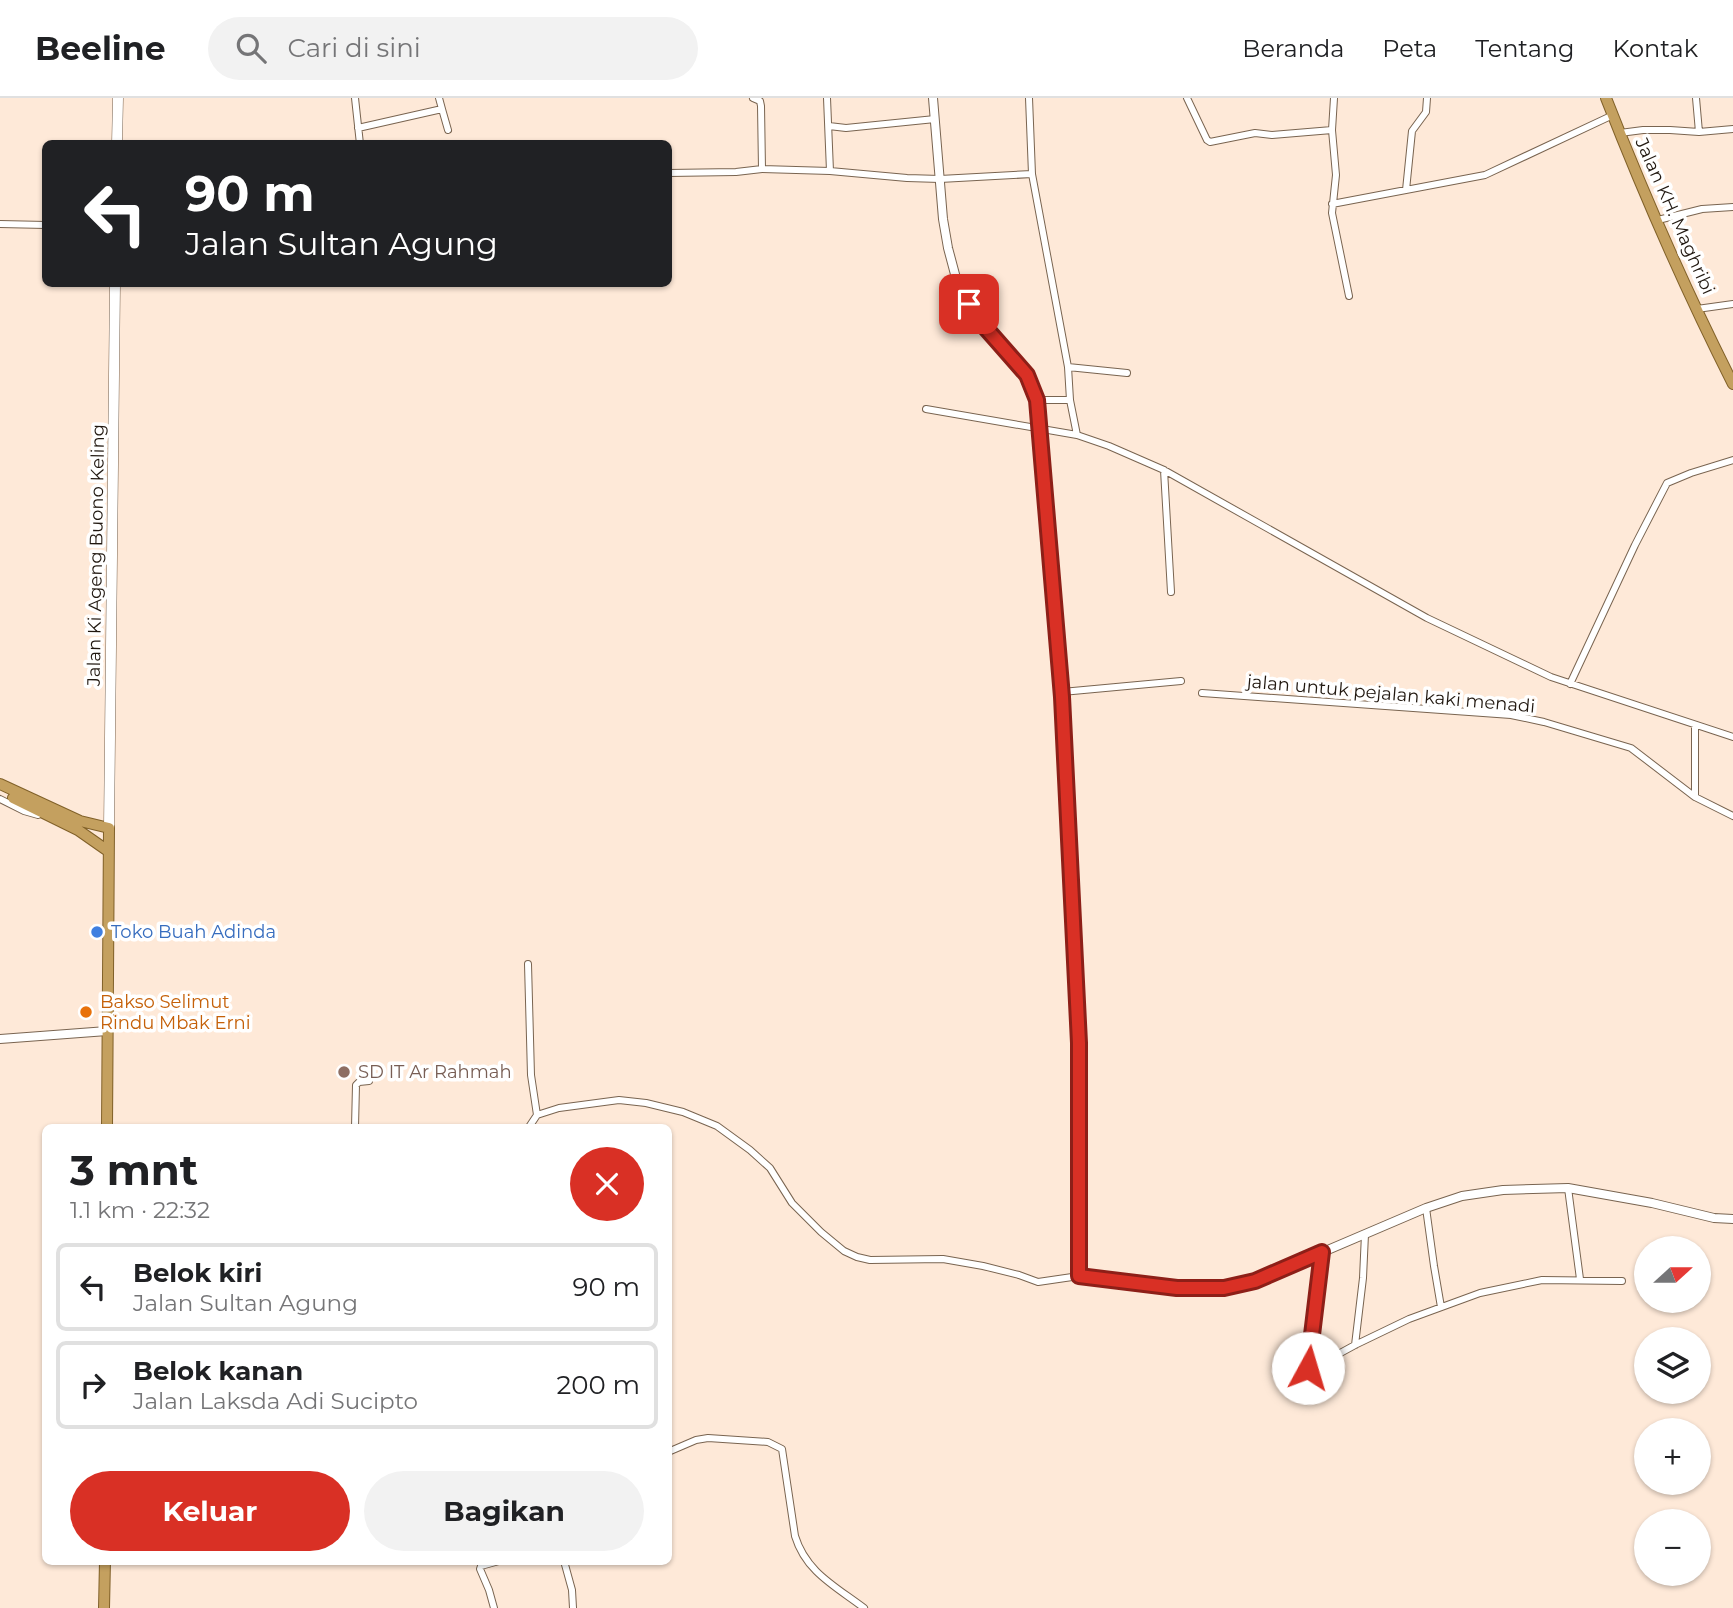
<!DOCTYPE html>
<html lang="id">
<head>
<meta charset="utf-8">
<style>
	:root { --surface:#fff; --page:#f2f2f2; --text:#202124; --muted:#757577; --line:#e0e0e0; --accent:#d93025 }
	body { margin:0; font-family:Montserrat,sans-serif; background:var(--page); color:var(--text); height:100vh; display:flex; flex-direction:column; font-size:26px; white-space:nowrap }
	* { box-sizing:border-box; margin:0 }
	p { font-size:23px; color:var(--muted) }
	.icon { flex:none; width:38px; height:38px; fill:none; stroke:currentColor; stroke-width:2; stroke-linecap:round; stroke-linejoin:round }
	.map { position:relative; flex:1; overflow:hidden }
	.drawer { position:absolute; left:42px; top:1026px; width:630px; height:441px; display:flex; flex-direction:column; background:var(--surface); border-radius:10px; box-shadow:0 2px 5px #0004 }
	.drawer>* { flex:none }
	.guide { position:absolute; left:42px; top:42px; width:630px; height:147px; border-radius:10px; box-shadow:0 2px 5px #0004; background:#202124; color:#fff; overflow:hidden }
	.needle { width:46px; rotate:69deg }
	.fabs { position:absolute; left:1634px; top:1138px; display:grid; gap:14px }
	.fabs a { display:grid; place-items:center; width:77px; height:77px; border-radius:50%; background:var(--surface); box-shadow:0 2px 5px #0004; font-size:35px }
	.pin { position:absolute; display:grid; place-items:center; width:60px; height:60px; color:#fff; margin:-30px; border-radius:14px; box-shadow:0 4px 10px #0006 }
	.me { position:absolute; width:77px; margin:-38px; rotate:6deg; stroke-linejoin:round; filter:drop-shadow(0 0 5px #0008) }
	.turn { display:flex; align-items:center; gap:24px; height:147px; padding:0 28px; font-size:32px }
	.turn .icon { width:91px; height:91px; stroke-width:2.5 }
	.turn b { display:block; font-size:49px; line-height:60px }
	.round { display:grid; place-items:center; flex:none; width:74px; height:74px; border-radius:37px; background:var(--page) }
	.headline { display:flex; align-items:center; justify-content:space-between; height:119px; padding:0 28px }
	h1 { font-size:42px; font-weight:700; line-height:52px }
	.cta { display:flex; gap:14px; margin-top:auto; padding:14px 28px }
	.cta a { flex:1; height:80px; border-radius:42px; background:var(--accent); color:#fff; font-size:28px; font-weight:700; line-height:80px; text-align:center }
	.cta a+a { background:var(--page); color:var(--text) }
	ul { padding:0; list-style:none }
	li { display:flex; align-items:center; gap:21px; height:88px; margin:0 14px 10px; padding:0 14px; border:4px solid var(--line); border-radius:10px }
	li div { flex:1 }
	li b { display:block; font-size:26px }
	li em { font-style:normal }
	header { display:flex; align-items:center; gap:42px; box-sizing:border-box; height:98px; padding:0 35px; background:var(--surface); border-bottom:2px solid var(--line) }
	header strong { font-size:33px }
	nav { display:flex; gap:38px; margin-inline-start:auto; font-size:24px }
	.search { width:490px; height:63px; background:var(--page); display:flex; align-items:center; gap:18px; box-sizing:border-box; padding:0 24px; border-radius:38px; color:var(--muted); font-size:26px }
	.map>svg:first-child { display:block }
</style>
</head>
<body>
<header>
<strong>Beeline</strong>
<div class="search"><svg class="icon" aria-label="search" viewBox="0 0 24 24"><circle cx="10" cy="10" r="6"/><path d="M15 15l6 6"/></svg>Cari di sini</div>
<nav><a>Beranda</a><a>Peta</a><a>Tentang</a><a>Kontak</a></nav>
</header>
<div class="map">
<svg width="1733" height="1510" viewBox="0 0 1733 1510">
	<rect width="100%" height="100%" fill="#fee9d8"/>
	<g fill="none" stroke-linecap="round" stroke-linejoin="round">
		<defs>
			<path id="minor" d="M355 0 360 46
				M439 0 442 11
				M753 0 760 3 761 8 762 71 830 73 907 80 940 81 1032 76 1029 0
				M827 0 830 73
				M1187 0 1207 42 1210 44 1255 35 1272 37 1332 32
				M1334 0 1332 32 1336 77 1332 115 1349 198
				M1696 0 1699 34
				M829 28 846 30 935 21
				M358 30 442 11 448 32
				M1620 35 1643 32H1670L1699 34 1733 31
				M668 75 736 74 762 71
				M1032 76 1068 269 1127 275
				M1406 92 1412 33 1426 14 1427 0
				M1332 106 1485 77 1613 17
				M1658 122 1702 111 1733 109
				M0 126 46 127
				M1697 211 1733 206
				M1037 302H1070L1068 269
				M1070 302 1077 337
				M926 311 1077 337 1109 348 1164 372 1427 520 1551 579 1733 639
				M1164 372 1171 494
				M1570 586 1635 447 1667 385 1691 375 1733 362
				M1062 594 1181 583
				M1202 595 1511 617 1544 624 1631 650 1695 699V627
				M1695 699 1733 718
				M0 701 24 713 38 717 41 715
				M528 866 531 977 537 1017
				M355 1029 356 987 359 984 369 983
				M529 1029 537 1017 559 1010 619 1002 646 1005 683 1014 717 1028 750 1052 770 1070 792 1105 821 1134 844 1153 857 1159 870 1162 943 1161 983 1168 1019 1177 1038 1184 1079 1178
				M1568 1090 1580 1181
				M1426 1110 1434 1168 1441 1209
				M1322 1154 1308 1268 1311 1271 1355 1247 1409 1221 1480 1195 1542 1182 1622 1183
				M1355 1247 1363 1180 1365 1136
				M668 1354 696 1342 708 1340 768 1344 782 1351 795 1438C806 1474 835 1488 864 1510
				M564 1463 572 1492 573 1510
				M494 1510 489 1492 480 1471 481 1468 499 1463"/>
			<path id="tertiary" d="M933 0 943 121 948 150 956 180 969 206 984 228 1027 277 1037 302 1062 594 1079 945V1178L1177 1190H1224L1255 1183 1426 1110 1462 1098 1503 1092 1568 1090 1652 1105 1714 1120 1733 1121
				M0 941 107 933"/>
			<path id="secondary" d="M117 46 118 0
				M109 730 115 186"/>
			<path id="trunk" d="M1606 0C1644 97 1686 193 1733 286
				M0 686 80 723 109 730 107 1029
				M13 700 78 732 108 753
				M104 1510 105 1463"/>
		</defs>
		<use href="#minor" stroke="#796450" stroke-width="8"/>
		<use href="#tertiary" stroke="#796450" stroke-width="10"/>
		<use href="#secondary" stroke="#796450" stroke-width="11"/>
		<use href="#trunk" stroke="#816129" stroke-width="12"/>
		<use href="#minor" stroke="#fff" stroke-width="6"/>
		<use href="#tertiary" stroke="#fff" stroke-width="8"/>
		<use href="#secondary" stroke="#fff" stroke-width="10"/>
		<use href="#trunk" stroke="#c4a05f" stroke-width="10"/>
	</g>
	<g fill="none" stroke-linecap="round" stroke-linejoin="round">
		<defs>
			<path id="route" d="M969 206 984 228 1027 277 1037 302 1062 599 1079 945V1178L1177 1190H1224L1255 1183 1322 1154 1308 1270"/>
		</defs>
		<use href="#route" stroke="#8d1f18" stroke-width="18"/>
		<use href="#route" stroke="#d93025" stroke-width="12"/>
	</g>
	<circle fill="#3f7fe0" stroke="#fff" stroke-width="2.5" cx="97" cy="834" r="7"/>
	<circle fill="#e8710a" stroke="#fff" stroke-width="2.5" cx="86" cy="914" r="7"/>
	<circle fill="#8d6e63" stroke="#fff" stroke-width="2.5" cx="344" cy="974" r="7"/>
	<g text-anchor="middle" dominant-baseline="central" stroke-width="7" stroke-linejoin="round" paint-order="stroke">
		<g font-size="18" fill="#20170f" stroke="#fff">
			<text transform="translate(1675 118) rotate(66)">Jalan KH. Maghribi</text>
			<text transform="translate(96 457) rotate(-89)">Jalan Ki Ageng Buono Keling</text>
			<text transform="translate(1391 596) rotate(5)">jalan untuk pejalan kaki menadi</text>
		</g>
		<g font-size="18" fill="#366cbe" stroke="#fff" text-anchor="start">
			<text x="111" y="834">Toko Buah Adinda</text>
		</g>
		<g font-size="18" fill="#c56008" stroke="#fff" text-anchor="start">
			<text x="100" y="904">Bakso Selimut<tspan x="100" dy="21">Rindu Mbak Erni</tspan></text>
		</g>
		<g font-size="18" fill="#785e54" stroke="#fff" text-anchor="start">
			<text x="358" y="974">SD IT Ar Rahmah</text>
		</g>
	</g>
</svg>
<div class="fabs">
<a><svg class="needle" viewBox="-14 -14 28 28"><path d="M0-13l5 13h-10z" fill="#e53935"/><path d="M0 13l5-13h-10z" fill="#757577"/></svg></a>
<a><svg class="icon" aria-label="layers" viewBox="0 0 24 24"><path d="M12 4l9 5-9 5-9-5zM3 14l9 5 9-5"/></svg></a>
<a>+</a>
<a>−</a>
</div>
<div class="pin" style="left:969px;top:206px;background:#d93025"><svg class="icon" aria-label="arrive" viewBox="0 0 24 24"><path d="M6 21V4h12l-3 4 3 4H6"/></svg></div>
<svg class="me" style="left:1308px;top:1270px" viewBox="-20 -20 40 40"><circle r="19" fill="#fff"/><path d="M0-13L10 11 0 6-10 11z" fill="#d93025"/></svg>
<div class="guide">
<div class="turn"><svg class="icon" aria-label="left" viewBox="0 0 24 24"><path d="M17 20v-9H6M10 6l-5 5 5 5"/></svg><div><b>90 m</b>Jalan Sultan Agung</div></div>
</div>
<section class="drawer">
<div class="headline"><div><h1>3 mnt</h1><p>1.1 km · 22:32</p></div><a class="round" style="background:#d93025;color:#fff"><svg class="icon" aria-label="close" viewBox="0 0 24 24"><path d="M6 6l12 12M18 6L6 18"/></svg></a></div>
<ul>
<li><svg class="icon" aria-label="left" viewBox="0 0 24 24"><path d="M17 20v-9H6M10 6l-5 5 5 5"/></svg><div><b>Belok kiri</b><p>Jalan Sultan Agung</p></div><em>90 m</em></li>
<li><svg class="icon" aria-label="right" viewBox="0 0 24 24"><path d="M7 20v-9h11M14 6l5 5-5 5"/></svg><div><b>Belok kanan</b><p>Jalan Laksda Adi Sucipto</p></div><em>200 m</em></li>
</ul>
<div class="cta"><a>Keluar</a><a>Bagikan</a></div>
</section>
</div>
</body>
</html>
